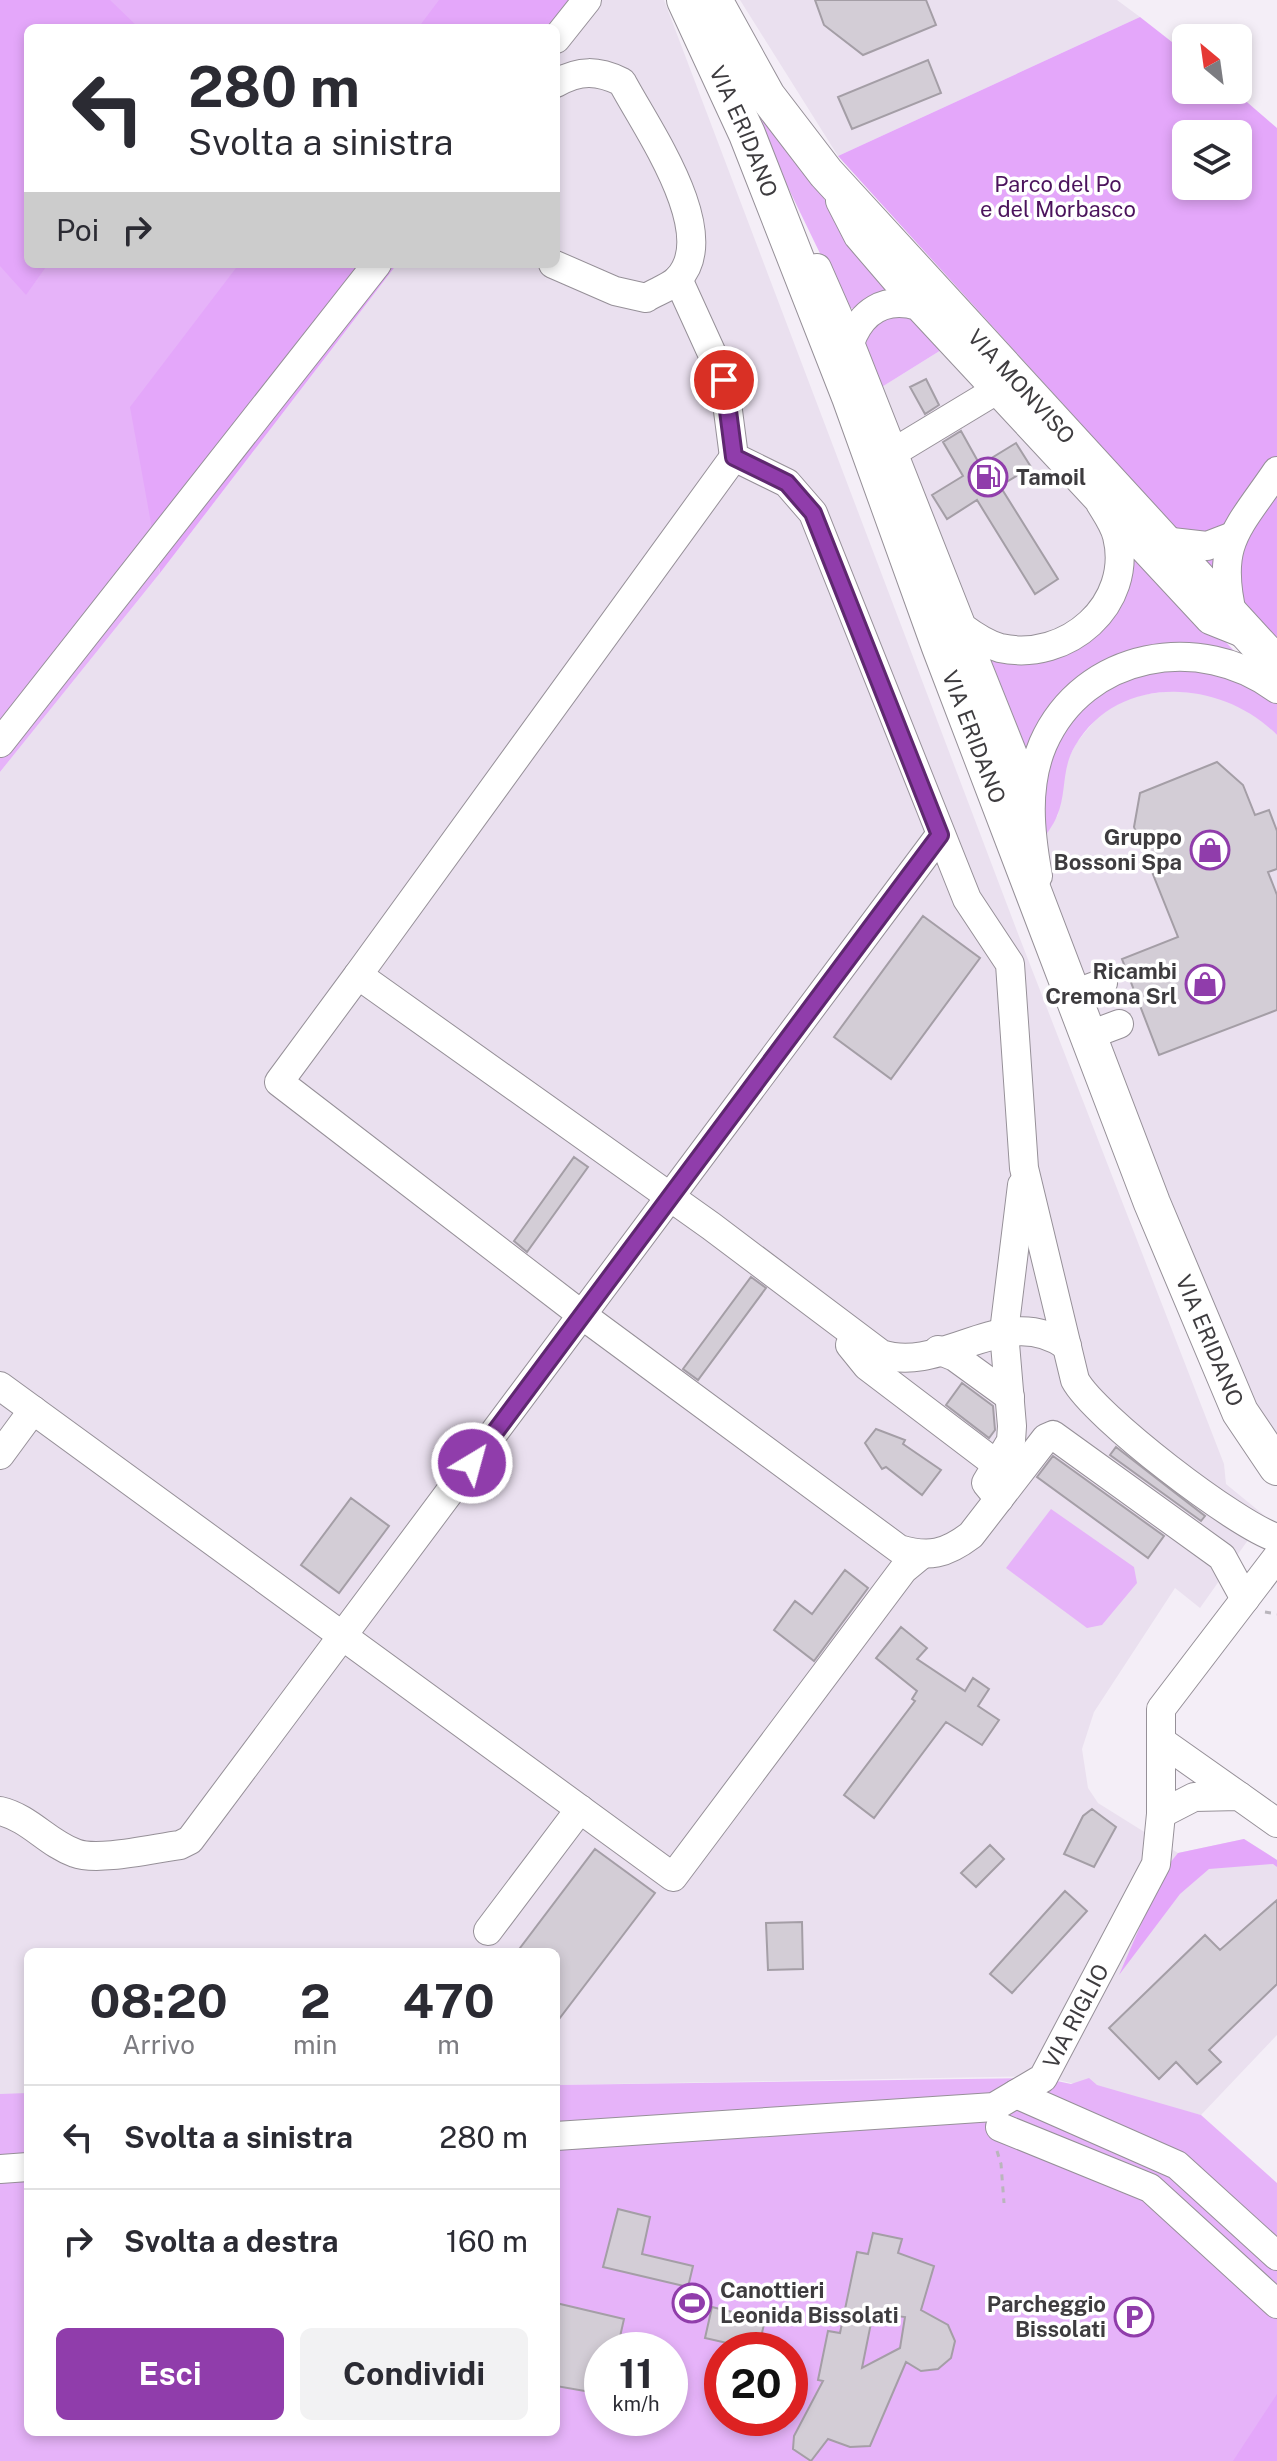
<!DOCTYPE html>
<html lang="it">
<head>
<meta charset="utf-8">
<style>
	:root { --surface:#fff; --page:#f2f2f3; --text:#2b2b33; --muted:#7c7c81; --line:#e1e1e2; --accent:#903dab }
	body { margin:0; font-family:"Public Sans",sans-serif; background:var(--page); color:var(--text); height:100vh; display:flex; flex-direction:column; font-size:30px; white-space:nowrap }
	* { box-sizing:border-box; margin:0 }
	p { font-size:26px; color:var(--muted) }
	.icon { flex:none; width:44px; height:44px; fill:none; stroke:currentColor; stroke-width:2; stroke-linecap:round; stroke-linejoin:round }
	.map { position:relative; flex:1; overflow:hidden }
	.sheet { position:absolute; left:24px; top:1948px; width:536px; height:488px; display:flex; flex-direction:column; background:var(--surface); border-radius:12px; box-shadow:0 4px 12px #0003 }
	.sheet>* { flex:none }
	.banner { position:absolute; left:24px; top:24px; width:536px; height:244px; border-radius:12px; box-shadow:0 4px 12px #0003; background:#fff; color:var(--text); overflow:hidden }
	.needle { width:52px; rotate:331deg }
	.buttons { position:absolute; left:1172px; top:24px; display:grid; gap:16px }
	.buttons a { display:grid; place-items:center; width:80px; height:80px; border-radius:12px; background:var(--surface); box-shadow:0 4px 12px #0003; font-size:40px }
	.speed { position:absolute; left:584px; top:2332px; display:flex; gap:16px; font-size:40px; font-weight:700; text-align:center }
	.speed>* { display:grid; place-content:center; width:104px; height:104px; border-radius:50%; background:var(--surface); box-shadow:0 4px 12px #0003; line-height:1 }
	.speed small { font-size:20px; font-weight:400 }
	.speed .limit { border:12px solid #d22; background:#fff; color:#111 }
	.pin { position:absolute; display:grid; place-items:center; width:68px; height:68px; color:#fff; margin:-34px; border:4px solid #fff; border-radius:50%; box-shadow:0 2px 8px #0007 }
	.me { position:absolute; width:88px; margin:-44px; rotate:37deg; stroke-linejoin:round; filter:drop-shadow(0 0 6px #0008) }
	.turn { display:flex; align-items:center; gap:28px; height:168px; padding:0 32px; font-size:36px }
	.turn .icon { width:104px; height:104px; stroke-width:2.5 }
	.turn b { display:block; font-size:56px; line-height:68px }
	.then { display:flex; align-items:center; height:76px; padding:0 32px; background:#0003; gap:16px; font-size:30px }
	.eta { display:flex; justify-content:space-evenly; align-items:center; height:136px; text-align:center }
	.eta b { font-size:48px; font-weight:700; line-height:56px }
	.action { display:flex; gap:16px; margin-top:auto; padding:16px 32px }
	.action a { flex:1; height:92px; border-radius:12px; background:var(--accent); color:#fff; font-size:32px; font-weight:700; line-height:92px; text-align:center }
	.action a+a { background:var(--page); color:var(--text) }
	ul { padding:0; list-style:none }
	li { display:flex; align-items:center; gap:24px; height:104px; padding:0 32px; border-top:2px solid var(--line) }
	li div { flex:1 }
	li b { display:block; font-size:30px }
	li em { font-style:normal }
	.map>svg:first-child { display:block }
</style>
</head>
<body>
<div class="map">
<svg width="1277" height="2461" viewBox="0 0 1277 2461">
	<rect width="100%" height="100%" fill="#f4eef7"/>
	<path fill="#eae0ef" d="M600 0H664L1017 931 1224 1464 1226 1484 1265 1516 1200 1608 1175 1588 1094 1712 1082 1749 1088 1788 1098 1803 1178 1853 1244 1839 1277 1860V2035L1201 2115 1042 2076 556 2085V1952H28V2094H0V772L160 573 397 264H556V58Z
		M740 0H1117L1140 17 838 156Z
		M946 347 1121 532 1125 591 1108 624 1083 645 974 648 877 390Z
		M1172 691 1215 695 1261 718 1277 735V1446L1248 1411 1055 900 1041 843 1058 815 1065 765 1077 742 1101 713 1133 696Z"/>
	<path fill="#e6b3f9" fill-rule="evenodd" d="M0 0H598L556 28H28V264H392L158 563 160 573 0 772Z
		M721 39 809 169 840 230 891 291 854 309 846 307 766 142Z
		M909 312 946 347 877 390 862 334 870 320Z
		M1121 532 1277 696V735C1222 679 1118 672 1075 746 1061 769 1067 793 1057 816 1053 826 1046 834 1041 843L974 648 1083 645 1108 624 1125 592Z
		M1051 1509 1134 1567 1137 1583 1102 1625 1087 1628 1006 1568Z
		M1043 2078 1071 2084 1089 2078 1097 2085 1201 2115 1277 2183V2461H0V2094L28 2093V2432H556V2085ZM602 2350H670V2418H602ZM722 2350H790V2418H722Z"/>
	<path fill="#e4a7fa" fill-rule="evenodd" d="M0 0H110L139 28H28V264H48L26 295 0 266Z
		M439 0H600L556 58V28H418Z
		M1140 17 1186 53V90H1233L1277 128V640L838 156ZM1186 134H1238V186H1186Z
		M239 264H397L160 573 130 407Z
		M1244 1839 1277 1860V1867L1273 1864 1209 1869 1180 1894 1119 1975 1165 1869 1178 1853Z
		M1277 2394V2461H1233Z"/>
	<path fill="#d3cdd6" stroke="#a49ea6" stroke-width="2" fill-rule="evenodd" d="M815 0H926L936 25 863 55 824 25Z
		M928 60 941 93 852 129 838 97Z
		M926 379 939 405 925 414 910 387Z
		M961 431 980 465 1016 443 1031 467 1000 486 1058 579 1035 594 977 500 947 519 932 495 963 476 943 442Z
		M1217 762 1243 785 1255 815 1269 810 1277 831V869L1268 872 1277 895V1010L1159 1055 1122 959 1178 937 1134 827 1140 793Z
		M923 916 980 958 891 1079 834 1037Z
		M574 1157 588 1167 527 1252 514 1241Z
		M751 1277 766 1288 698 1380 683 1369Z
		M962 1383 993 1406 995 1430 989 1438 946 1405Z
		M876 1429 905 1440 903 1444 941 1470 922 1495 886 1467 882 1469 865 1443Z
		M1116 1447 1205 1516 1201 1521 1110 1455Z
		M1053 1456 1164 1536 1148 1558 1037 1477Z
		M351 1498 389 1526 339 1593 301 1565Z
		M845 1570 868 1588 814 1661 774 1630 795 1601 812 1614Z
		M901 1627 927 1648 917 1659 965 1691 973 1678 989 1689 978 1706 999 1720 982 1745 946 1722 874 1818 844 1795 915 1701 912 1699 917 1691 876 1658Z
		M1092 1809 1116 1827 1094 1867 1064 1854 1083 1816Z
		M990 1845 1004 1859 976 1887 961 1873Z
		M595 1849 655 1893 556 2023V1952H517Z
		M1065 1891 1087 1911 1012 1993 990 1974Z
		M1277 1900V1984L1209 2050 1221 2062 1197 2084 1176 2062 1159 2079 1109 2028 1205 1935 1220 1950Z
		M802 1922 803 1969 768 1970 766 1923Z
		M618 2209 650 2217 642 2254 693 2266 688 2287 603 2267Z
		M873 2233 902 2239 898 2253 934 2266 921 2310 948 2325 955 2341 951 2358 938 2369 921 2371 906 2362 870 2446 850 2447 828 2439 811 2461 793 2449 794 2436 823 2381 818 2380 828 2331 840 2333 857 2252 868 2254ZM873 2313 905 2317 900 2348 862 2368Z
		M556 2303 624 2319 617 2350H602V2394L556 2386Z
		M712 2307 765 2320 758 2350 705 2338Z"/>
	<g fill="none" stroke-linecap="round" stroke-linejoin="round">
		<defs>
			<g id="minor">
				<path d="M556 39 587 0"/>
				<path d="M840 201 858 236 918 306"/>
				<path d="M553 264 615 291 646 298C655 292 671 287 678 279 722 233 645 126 622 82 597 70 580 70 556 83"/>
				<path d="M817 268 850 343"/>
				<path d="M678 279 724 380 734 457 787 483 813 513 967 899 1010 964 1024 1168 1075 1380C1094 1416 1237 1526 1277 1538"/>
				<path d="M894 452 995 391"/>
				<path d="M1100 503C1106 513 1114 524 1117 536 1134 604 1067 663 1000 648 986 644 974 636 962 627L850 343C861 312 884 296 918 306L1210 620 1245 634"/>
				<path d="M1163 541 1207 546 1233 536"/>
				<path d="M1233 617C1215 543 1237 530 1277 471"/>
				<path d="M962 627 1030 797"/>
				<path d="M0 743 377 264"/>
				<path d="M1038 876C1030 832 1025 786 1043 744 1084 651 1201 632 1277 689"/>
				<path d="M358 975 734 457"/>
				<path d="M1087 989 1103 983"/>
				<path d="M1103 1030 1119 1024"/>
				<path d="M850 1345 867 1366 996 1464"/>
				<path d="M1067 1346C1004 1301 943 1375 881 1354L711 1226 358 975 279 1082 582 1315 899 1549C929 1558 946 1554 971 1535L1046 1438 1053 1435 1222 1557 1245 1599"/>
				<path d="M938 1350 955 1357 1010 1397"/>
				<path d="M0 1386 673 1877 903 1570 920 1556"/>
				<path d="M0 1455 33 1410"/>
				<path d="M999 1499 986 1483 1011 1441 1012 1426 1004 1332 1022 1185"/>
				<path d="M1161 1741 1239 1796"/>
				<path d="M0 1811C30 1818 47 1843 75 1853 98 1862 155 1848 180 1845L190 1840 940 835"/>
				<path d="M1161 1814 1194 1797 1239 1796 1277 1823"/>
				<path d="M488 1931 580 1809"/>
				<path d="M1016 2094 1177 2165 1277 2256"/>
				<path d="M1000 2127 1150 2188 1277 2304"/>
				<path id="s1" d="M556 2136 994 2107 1043 2078 1156 1864 1161 1814V1709L1277 1557"/>
				<path d="M0 2169 28 2167"/>
			</g>
			<g id="major">
				<path id="s2" d="M685 0 747 134 850 397 940 647 1152 1203 1240 1412 1277 1467"/>
				<path id="s3" d="M714 0 767 96 826 173 1277 665"/>
			</g>
		</defs>
		<use href="#minor" stroke="#969098" stroke-width="30"/>
		<use href="#major" stroke="#969098" stroke-width="38"/>
		<path stroke="#b9b5bc" stroke-width="3" stroke-dasharray="6 6" stroke-linecap="butt" d="M1265 1612 1277 1614
			M997 2151 1001 2164 1004 2203"/>
		<use href="#minor" stroke="#fff" stroke-width="28"/>
		<use href="#major" stroke="#fff" stroke-width="36"/>
	</g>
	<g fill="none" stroke-linecap="round" stroke-linejoin="round">
		<defs>
			<path id="route" d="M472 1463 940 835 813 513 787 483 734 457 724 380"/>
		</defs>
		<use href="#route" stroke="#5e286f" stroke-width="20"/>
		<use href="#route" stroke="#903dab" stroke-width="14"/>
	</g>
	<defs>
		<symbol id="fuel-ring" viewBox="-11 -11 22 22"><circle r="9.5" fill="#fff" stroke="#903dab" stroke-width="1.5"/><path d="M-5.5-6h7V0h2V4h1.3V-2.5L3-4.5l.8-.8L6-3V5H2.5V1h-1V6h-7ZM-4.2-4.7v3.2H.2V-4.7Z" fill="#903dab"/></symbol>
		<symbol id="shop-ring" viewBox="-11 -11 22 22"><circle r="9.5" fill="#fff" stroke="#903dab" stroke-width="1.5"/><path d="M-5-2.5h2.3a2.7 3.5 0 0 1 5.4 0H5L5.5 6h-11ZM-1.5-2.5h3a1.5 2.3 0 0 0-3 0Z" fill="#903dab"/></symbol>
		<symbol id="stadium-ring" viewBox="-11 -11 22 22"><circle r="9.5" fill="#fff" stroke="#903dab" stroke-width="1.5"/><path d="M0-5a6.5 5 0 1 0 0 10a6.5 5 0 1 0 0-10ZM-3.5-1.8h7v3.6h-7Z" fill="#903dab"/></symbol>
		<symbol id="parking-ring" viewBox="-11 -11 22 22"><circle r="9.5" fill="#fff" stroke="#903dab" stroke-width="1.5"/><path d="M-3.5-5.5H1a3.5 3.5 0 0 1 0 7H-1V5.5H-3.5ZM-1-3.4V-.6H.8a1.4 1.4 0 0 0 0-2.8Z" fill="#903dab"/></symbol>
	</defs>
	<g fill-rule="evenodd">
		<use href="#fuel-ring" x="966" y="455" width="44" height="44"/>
		<use href="#shop-ring" x="1188" y="828" width="44" height="44"/>
		<use href="#shop-ring" x="1183" y="962" width="44" height="44"/>
		<use href="#stadium-ring" x="670" y="2281" width="44" height="44"/>
		<use href="#parking-ring" x="1112" y="2295" width="44" height="44"/>
	</g>
	<g text-anchor="middle" dominant-baseline="central" stroke-width="7" stroke-linejoin="round" paint-order="stroke">
		<g font-size="22" fill="#3e3c3f" stroke="#fff">
			<text stroke="none"><textPath href="#s2" startOffset="144">VIA ERIDANO</textPath></text>
			<text stroke="none"><textPath href="#s3" startOffset="496">VIA MONVISO</textPath></text>
			<text stroke="none"><textPath href="#s2" startOffset="792">VIA ERIDANO</textPath></text>
			<text stroke="none"><textPath href="#s2" startOffset="1440">VIA ERIDANO</textPath></text>
			<text stroke="none"><textPath href="#s1" startOffset="566">VIA RIGLIO</textPath></text>
		</g>
		<g font-size="22" fill="#4b135c" stroke="#fff">
			<text x="1058" y="184">Parco del Po<tspan x="1058" dy="25">e del Morbasco</tspan></text>
		</g>
		<g font-size="22" font-weight="bold" fill="#3e3c3f" stroke="#fff" text-anchor="end">
			<text x="1016" y="477" text-anchor="start">Tamoil</text>
			<text x="1182" y="837">Gruppo<tspan x="1182" dy="25">Bossoni Spa</tspan></text>
			<text x="1177" y="971">Ricambi<tspan x="1177" dy="25">Cremona Srl</tspan></text>
			<text x="720" y="2290" text-anchor="start">Canottieri<tspan x="720" dy="25">Leonida Bissolati</tspan></text>
			<text x="1106" y="2304">Parcheggio<tspan x="1106" dy="25">Bissolati</tspan></text>
		</g>
	</g>
</svg>
<div class="buttons">
<a><svg class="needle" viewBox="-14 -14 28 28"><path d="M0-13l5 13h-10z" fill="#e53935"/><path d="M0 13l5-13h-10z" fill="#7c7c81"/></svg></a>
<a><svg class="icon" aria-label="layers" viewBox="0 0 24 24"><path d="M12 4l9 5-9 5-9-5zM3 14l9 5 9-5"/></svg></a>
</div>
<div class="speed"><div>11<small>km/h</small></div><div class="limit">20</div></div>
<div class="pin" style="left:724px;top:380px;background:#d93025"><svg class="icon" aria-label="arrive" viewBox="0 0 24 24"><path d="M6 21V4h12l-3 4 3 4H6"/></svg></div>
<svg class="me" style="left:472px;top:1463px" viewBox="-20 -20 40 40"><circle r="17" fill="#903dab" stroke="#fff" stroke-width="3"/><path d="M0-11L8 9 0 5-8 9z" fill="#fff"/></svg>
<div class="banner">
<div class="turn"><svg class="icon" aria-label="left" viewBox="0 0 24 24"><path d="M17 20v-9H6M10 6l-5 5 5 5"/></svg><div><b>280 m</b>Svolta a sinistra</div></div>
<div class="then">Poi<svg class="icon" aria-label="right" viewBox="0 0 24 24"><path d="M7 20v-9h11M14 6l5 5-5 5"/></svg></div>
</div>
<section class="sheet">
<div class="eta">
<div><b>08:20</b><p>Arrivo</p></div>
<div><b>2</b><p>min</p></div>
<div><b>470</b><p>m</p></div>
</div>
<ul>
<li><svg class="icon" aria-label="left" viewBox="0 0 24 24"><path d="M17 20v-9H6M10 6l-5 5 5 5"/></svg><div><b>Svolta a sinistra</b></div><em>280 m</em></li>
<li><svg class="icon" aria-label="right" viewBox="0 0 24 24"><path d="M7 20v-9h11M14 6l5 5-5 5"/></svg><div><b>Svolta a destra</b></div><em>160 m</em></li>
</ul>
<div class="action"><a>Esci</a><a>Condividi</a></div>
</section>
</div>
</body>
</html>
